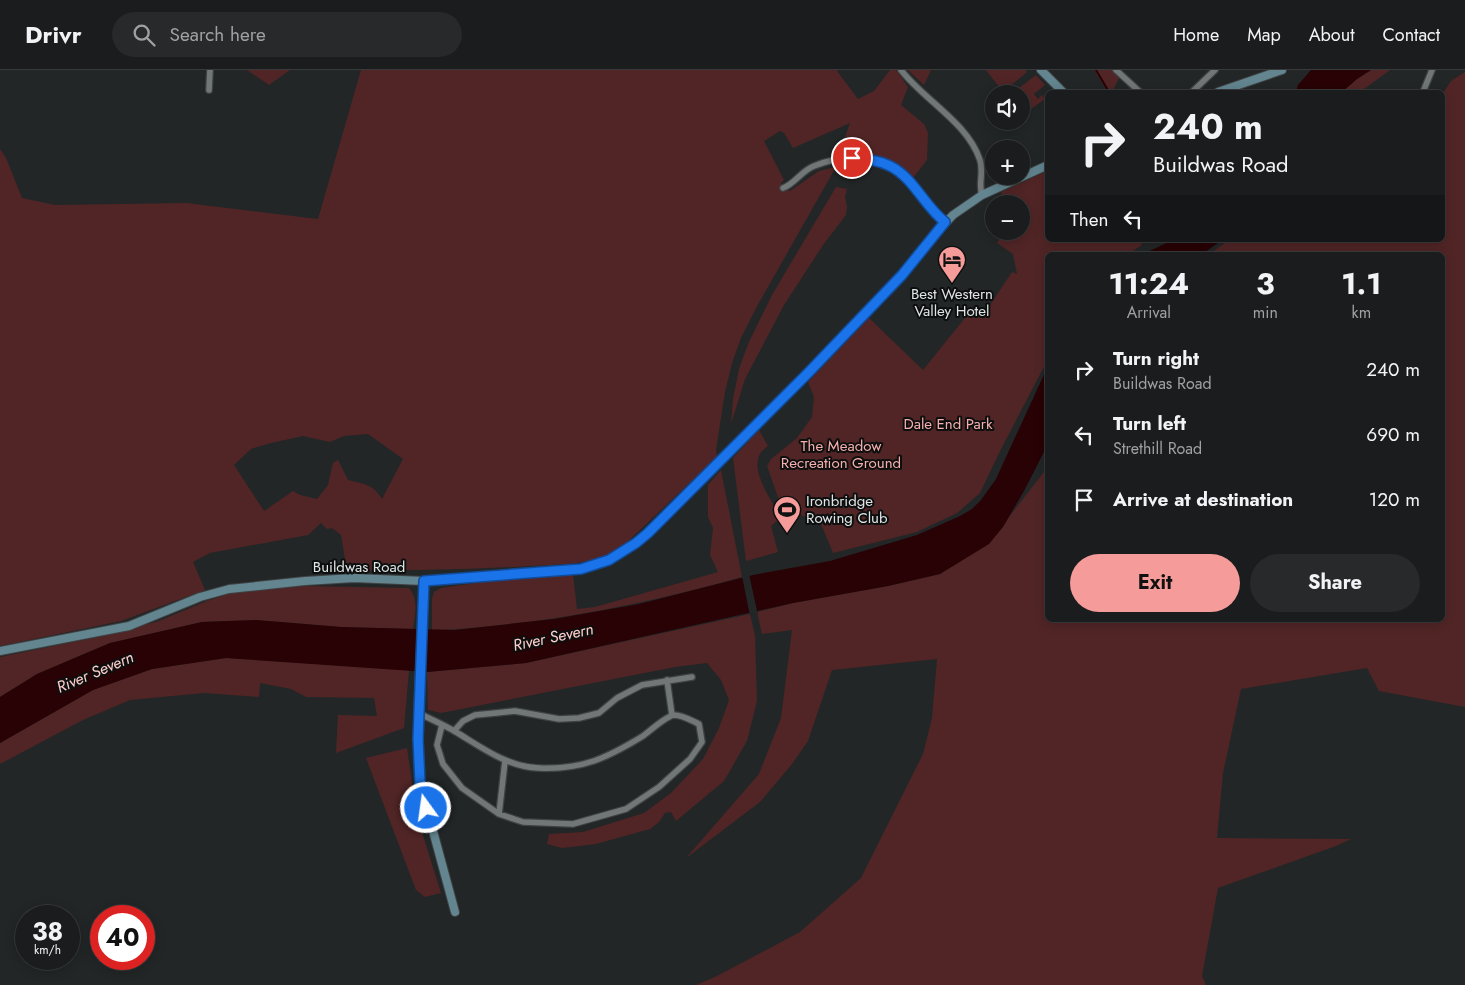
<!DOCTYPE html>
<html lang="en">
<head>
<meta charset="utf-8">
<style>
	:root { --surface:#1a1c1d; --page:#27292a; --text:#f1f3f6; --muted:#9fa1a4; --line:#383a3b; --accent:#f59b9a }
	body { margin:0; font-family:Jost,sans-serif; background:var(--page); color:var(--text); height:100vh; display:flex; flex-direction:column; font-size:19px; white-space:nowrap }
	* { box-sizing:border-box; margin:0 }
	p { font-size:16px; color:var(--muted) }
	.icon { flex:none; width:28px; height:28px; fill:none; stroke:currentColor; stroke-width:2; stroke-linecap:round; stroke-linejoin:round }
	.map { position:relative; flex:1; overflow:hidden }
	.drawer { position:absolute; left:1045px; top:182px; width:400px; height:370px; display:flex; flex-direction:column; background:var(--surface); border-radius:8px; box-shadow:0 2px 12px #0003,0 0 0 1px var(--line) }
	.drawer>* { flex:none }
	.hud { position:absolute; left:1045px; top:20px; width:400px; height:152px; border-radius:8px; box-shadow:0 2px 12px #0003,0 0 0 1px var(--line); background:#1a1c1d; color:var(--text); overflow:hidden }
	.controls { position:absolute; left:985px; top:15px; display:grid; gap:10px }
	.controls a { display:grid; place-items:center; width:45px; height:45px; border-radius:50%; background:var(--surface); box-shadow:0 2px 12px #0003,0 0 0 1px var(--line); font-size:25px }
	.speed { position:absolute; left:15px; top:835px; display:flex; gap:10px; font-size:25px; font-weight:700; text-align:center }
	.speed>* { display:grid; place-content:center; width:65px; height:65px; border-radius:50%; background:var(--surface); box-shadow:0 2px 12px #0003,0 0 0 1px var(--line); line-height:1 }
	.speed small { font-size:12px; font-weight:400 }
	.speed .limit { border:8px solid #d22; background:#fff; color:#111 }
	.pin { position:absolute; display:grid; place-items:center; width:42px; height:42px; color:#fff; margin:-21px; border:2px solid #fff; border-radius:50%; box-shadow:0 1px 5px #0007 }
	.me { position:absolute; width:55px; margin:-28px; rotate:346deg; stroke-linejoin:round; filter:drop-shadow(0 0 4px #0008) }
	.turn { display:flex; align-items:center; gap:18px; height:105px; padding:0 25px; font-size:22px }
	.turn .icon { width:65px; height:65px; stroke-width:2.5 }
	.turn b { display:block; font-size:35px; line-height:42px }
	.then { display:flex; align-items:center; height:48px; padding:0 25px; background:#0003; gap:10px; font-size:19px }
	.eta { display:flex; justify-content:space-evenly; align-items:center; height:85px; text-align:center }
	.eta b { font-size:30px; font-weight:700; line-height:35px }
	.cta { display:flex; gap:10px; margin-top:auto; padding:10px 25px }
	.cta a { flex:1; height:58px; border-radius:30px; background:var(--accent); color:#111; font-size:20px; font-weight:700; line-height:58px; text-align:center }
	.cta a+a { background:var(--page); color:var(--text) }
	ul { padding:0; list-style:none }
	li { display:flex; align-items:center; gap:15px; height:65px; padding:0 25px }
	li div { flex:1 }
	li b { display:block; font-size:19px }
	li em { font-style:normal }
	header { display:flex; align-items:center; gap:30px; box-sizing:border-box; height:70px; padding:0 25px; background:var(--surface); border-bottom:1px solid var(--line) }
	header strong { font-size:24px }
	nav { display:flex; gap:28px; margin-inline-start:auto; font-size:18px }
	.search { width:350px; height:45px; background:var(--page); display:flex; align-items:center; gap:12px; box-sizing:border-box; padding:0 18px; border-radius:28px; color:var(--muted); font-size:19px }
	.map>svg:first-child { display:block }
</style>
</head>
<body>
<header>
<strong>Drivr</strong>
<div class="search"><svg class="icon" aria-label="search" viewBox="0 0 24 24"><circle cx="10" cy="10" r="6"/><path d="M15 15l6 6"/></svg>Search here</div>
<nav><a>Home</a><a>Map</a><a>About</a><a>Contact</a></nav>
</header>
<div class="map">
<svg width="1465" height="915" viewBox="0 0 1465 915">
	<rect width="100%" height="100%" fill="#222627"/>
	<path fill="#512526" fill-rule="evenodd" d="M247 0H290L269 15Z
		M361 0H838L837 1 858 29 874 21 890 0H896L908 17 901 35 924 54 928 63 927 90 912 109C893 92 864 80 838 87L850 53 793 78 784 63 780 61 764 71 784 110 781 113 783 118 790 121 819 101 836 97 756 238 741 268 732 293 725 322 716 380 717 387 621 478C591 496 562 494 528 496 468 500 408 500 347 501L341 465 332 458 327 459 321 453 308 465 210 483 193 492 205 520 121 551 0 576V79L6 88 22 128 55 135 186 133 318 149ZM368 364 403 389 382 429C373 414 364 414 348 410L338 390 333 393 328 415 317 429 300 425 293 421 264 441 234 395 251 379 271 373 303 366 330 372 344 366Z
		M908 0H931L924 15Z
		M986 0H1025L1027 2 1003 22Z
		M1094 0H1114L1120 6 1112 22H1108Z
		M1371 0H1390L1360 22H1342L1357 9Z
		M1465 2V637L1379 621 1367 598 1241 619 1223 703 1217 768 1351 769 1336 776 1218 818 1202 906 1206 915H696L717 906 800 862 861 808 923 684 932 648 937 589 832 600 808 671 792 694 760 732 686 788 759 704 781 648 792 560 762 564 757 542 793 533 888 516 940 504 989 473 1047 398 1048 550H1442V185H1208L1229 170H1442L1443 23 1451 11Z
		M1036 5 1045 15 1034 24 1038 29 1042 25 1045 29 1021 46V24H1011Z
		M1047 101 1048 170H1140L1142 175 1127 185H1048L1047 291 1001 379 980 423 957 443 917 462 833 483 821 454 781 436 767 396 771 389 797 368 812 347 814 327 808 312 869 248 923 300 973 238 984 244 1012 202 1017 204 1013 184 997 173 1005 161H1021V134H1003L1001 122Z
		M836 117 847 119 845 127 847 137 846 145 823 175 784 235 745 309 731 354 733 329 739 299 748 274 772 225Z
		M759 360 768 376C766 378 761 381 760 384 750 401 772 433 782 447L771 456 778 482 746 491 733 388Z
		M721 400 742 507C666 528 590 545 511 554 484 557 458 560 432 560V529L434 522 441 518 502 509 573 505 577 539 595 537 718 502 710 485 713 458 708 447V415Z
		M304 516 409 518C419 530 415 544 413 559L341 557 256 550 202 552 110 573 37 604 0 627V587L103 566 159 551 207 531 231 523Z
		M750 544 755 566 757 631 747 671 724 711 676 751 671 742 665 743 659 752 650 759 596 774 562 778 547 774 549 764 583 762 644 743 671 723 703 689 719 658 729 630 721 610 707 593 675 597 441 643 428 640 427 602 526 593Z
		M226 588 409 600 404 658 336 683 338 645 377 646 374 628 306 627 291 619 260 613 259 627 204 623 130 630 83 650 0 694V673L93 620 152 599Z
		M407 678 417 746 441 823 425 827 416 820 366 688Z"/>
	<path fill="#280205" d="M1311 0H1371L1357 9 1342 22H1296L1298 15Z
		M1173 170H1222L1201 185H1141Z
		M1047 298V376L1024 421 1003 457 989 474 940 504 888 516 793 533 526 593 427 602 226 588 152 599 93 620 0 673V627L37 604 110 573 202 552 256 550 341 557 455 560 554 549 639 534 753 505 830 491 917 465 960 446 972 439 981 430 996 409Z"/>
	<path fill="#222627" d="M749 504 758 545 750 546 742 506Z"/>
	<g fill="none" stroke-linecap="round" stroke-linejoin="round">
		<path stroke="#280205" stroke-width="2" d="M1096 0 1109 22"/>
		<defs>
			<path id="street" d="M901 0C925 31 967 52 980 90 984 102 978 114 982 125
				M1116 0 1140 22
				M209 20 210 0
				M1192 22 1215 0
				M1423 22 1432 0
				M783 118C795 114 801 101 814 96 841 85 883 83 905 106 919 121 928 139 945 152
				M667 610 672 645
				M418 643C431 649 444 655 456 662 481 677 507 697 539 698 582 700 607 688 643 666 650 661 666 646 674 645 683 645 692 651 699 654L702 672 690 689 659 717 626 739 573 754 523 752 499 744 462 718 443 694 437 675 442 655
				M454 661 463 651 475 645 496 643 515 641 559 649 579 648 599 643 617 628 642 615 692 607
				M499 744 505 691"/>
			<path id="secondary" d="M1041 0 1063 22
				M1218 22 1282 0
				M424 511 418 643 420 713 455 842
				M0 581 129 556 200 527 229 519 305 511 354 508 424 511 581 499 609 490 636 473 648 463 809 302 902 205 936 163 953 145 982 125 1048 95"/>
		</defs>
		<use href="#street" stroke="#3f4243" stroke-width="8"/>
		<use href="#secondary" stroke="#3f4243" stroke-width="10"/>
		<use href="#street" stroke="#717677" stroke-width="5.5"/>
		<use href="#secondary" stroke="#628590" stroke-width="8"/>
	</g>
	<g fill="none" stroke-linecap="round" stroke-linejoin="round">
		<defs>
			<path id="route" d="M426 738 420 713 418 669 424 511 581 499 609 490 636 473 648 463 809 302 902 205 945 152C925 137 913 107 890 96 878 90 865 89 852 88"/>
		</defs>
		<use href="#route" stroke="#114b97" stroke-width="12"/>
		<use href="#route" stroke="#1a73e8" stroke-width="9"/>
	</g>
	<defs>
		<symbol id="hotel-pin" viewBox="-11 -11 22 30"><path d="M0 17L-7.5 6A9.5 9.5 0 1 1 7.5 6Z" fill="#f59b9a" stroke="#0d0f0f"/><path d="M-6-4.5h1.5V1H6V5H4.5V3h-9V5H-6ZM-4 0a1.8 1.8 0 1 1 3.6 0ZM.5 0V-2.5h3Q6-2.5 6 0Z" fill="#111"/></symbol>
		<symbol id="stadium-pin" viewBox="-11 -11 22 30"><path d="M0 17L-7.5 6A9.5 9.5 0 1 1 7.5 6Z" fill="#f59b9a" stroke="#0d0f0f"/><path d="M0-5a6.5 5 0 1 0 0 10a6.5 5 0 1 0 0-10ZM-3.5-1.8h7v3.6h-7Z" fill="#111"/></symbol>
	</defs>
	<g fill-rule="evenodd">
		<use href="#hotel-pin" x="936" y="174" width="32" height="43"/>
		<use href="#stadium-pin" x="771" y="424" width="32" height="43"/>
	</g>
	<g text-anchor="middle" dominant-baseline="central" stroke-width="4" stroke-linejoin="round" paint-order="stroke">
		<g font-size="15" fill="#e1e4e5" stroke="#0d0f0f">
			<text x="952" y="224">Best Western<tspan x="952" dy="17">Valley Hotel</tspan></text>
			<text x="806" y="431" text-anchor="start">Ironbridge<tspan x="806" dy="17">Rowing Club</tspan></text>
		</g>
		<g font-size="15" fill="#f7afae" stroke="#0d0f0f">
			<text x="948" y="354">Dale End Park</text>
			<text x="841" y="376">The Meadow<tspan x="841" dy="17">Recreation Ground</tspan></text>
		</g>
		<g font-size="15" fill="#e1e4e5" stroke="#0d0f0f">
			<text x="359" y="497">Buildwas Road</text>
		</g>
		<g font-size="16" font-style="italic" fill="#fecdcb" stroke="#0d0f0f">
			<text transform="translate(553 567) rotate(-12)">River Severn</text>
			<text transform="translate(95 602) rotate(-23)">River Severn</text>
		</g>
	</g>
</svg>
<div class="controls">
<a><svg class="icon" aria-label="sound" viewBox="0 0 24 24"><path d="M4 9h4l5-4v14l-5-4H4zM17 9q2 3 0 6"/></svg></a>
<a>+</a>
<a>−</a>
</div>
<div class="speed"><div>38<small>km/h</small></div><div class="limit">40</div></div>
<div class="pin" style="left:852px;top:88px;background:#d93025"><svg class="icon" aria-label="arrive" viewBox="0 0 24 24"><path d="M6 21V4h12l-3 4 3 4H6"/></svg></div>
<svg class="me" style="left:426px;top:738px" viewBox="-20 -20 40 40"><circle r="17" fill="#1a73e8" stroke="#fff" stroke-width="3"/><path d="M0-11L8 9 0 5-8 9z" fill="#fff"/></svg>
<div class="hud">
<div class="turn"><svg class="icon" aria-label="right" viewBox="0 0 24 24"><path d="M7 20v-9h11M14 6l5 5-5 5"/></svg><div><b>240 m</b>Buildwas Road</div></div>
<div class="then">Then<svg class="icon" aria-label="left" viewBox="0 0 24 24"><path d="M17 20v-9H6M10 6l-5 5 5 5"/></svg></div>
</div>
<section class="drawer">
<div class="eta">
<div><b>11:24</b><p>Arrival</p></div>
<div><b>3</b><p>min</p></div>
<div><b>1.1</b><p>km</p></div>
</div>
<ul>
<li><svg class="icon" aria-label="right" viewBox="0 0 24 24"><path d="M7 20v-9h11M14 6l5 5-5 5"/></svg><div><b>Turn right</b><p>Buildwas Road</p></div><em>240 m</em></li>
<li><svg class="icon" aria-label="left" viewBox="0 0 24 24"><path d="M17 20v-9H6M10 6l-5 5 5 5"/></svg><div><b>Turn left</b><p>Strethill Road</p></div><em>690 m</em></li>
<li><svg class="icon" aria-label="arrive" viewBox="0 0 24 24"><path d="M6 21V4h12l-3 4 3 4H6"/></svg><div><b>Arrive at destination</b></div><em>120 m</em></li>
</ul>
<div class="cta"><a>Exit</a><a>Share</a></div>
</section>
</div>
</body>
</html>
